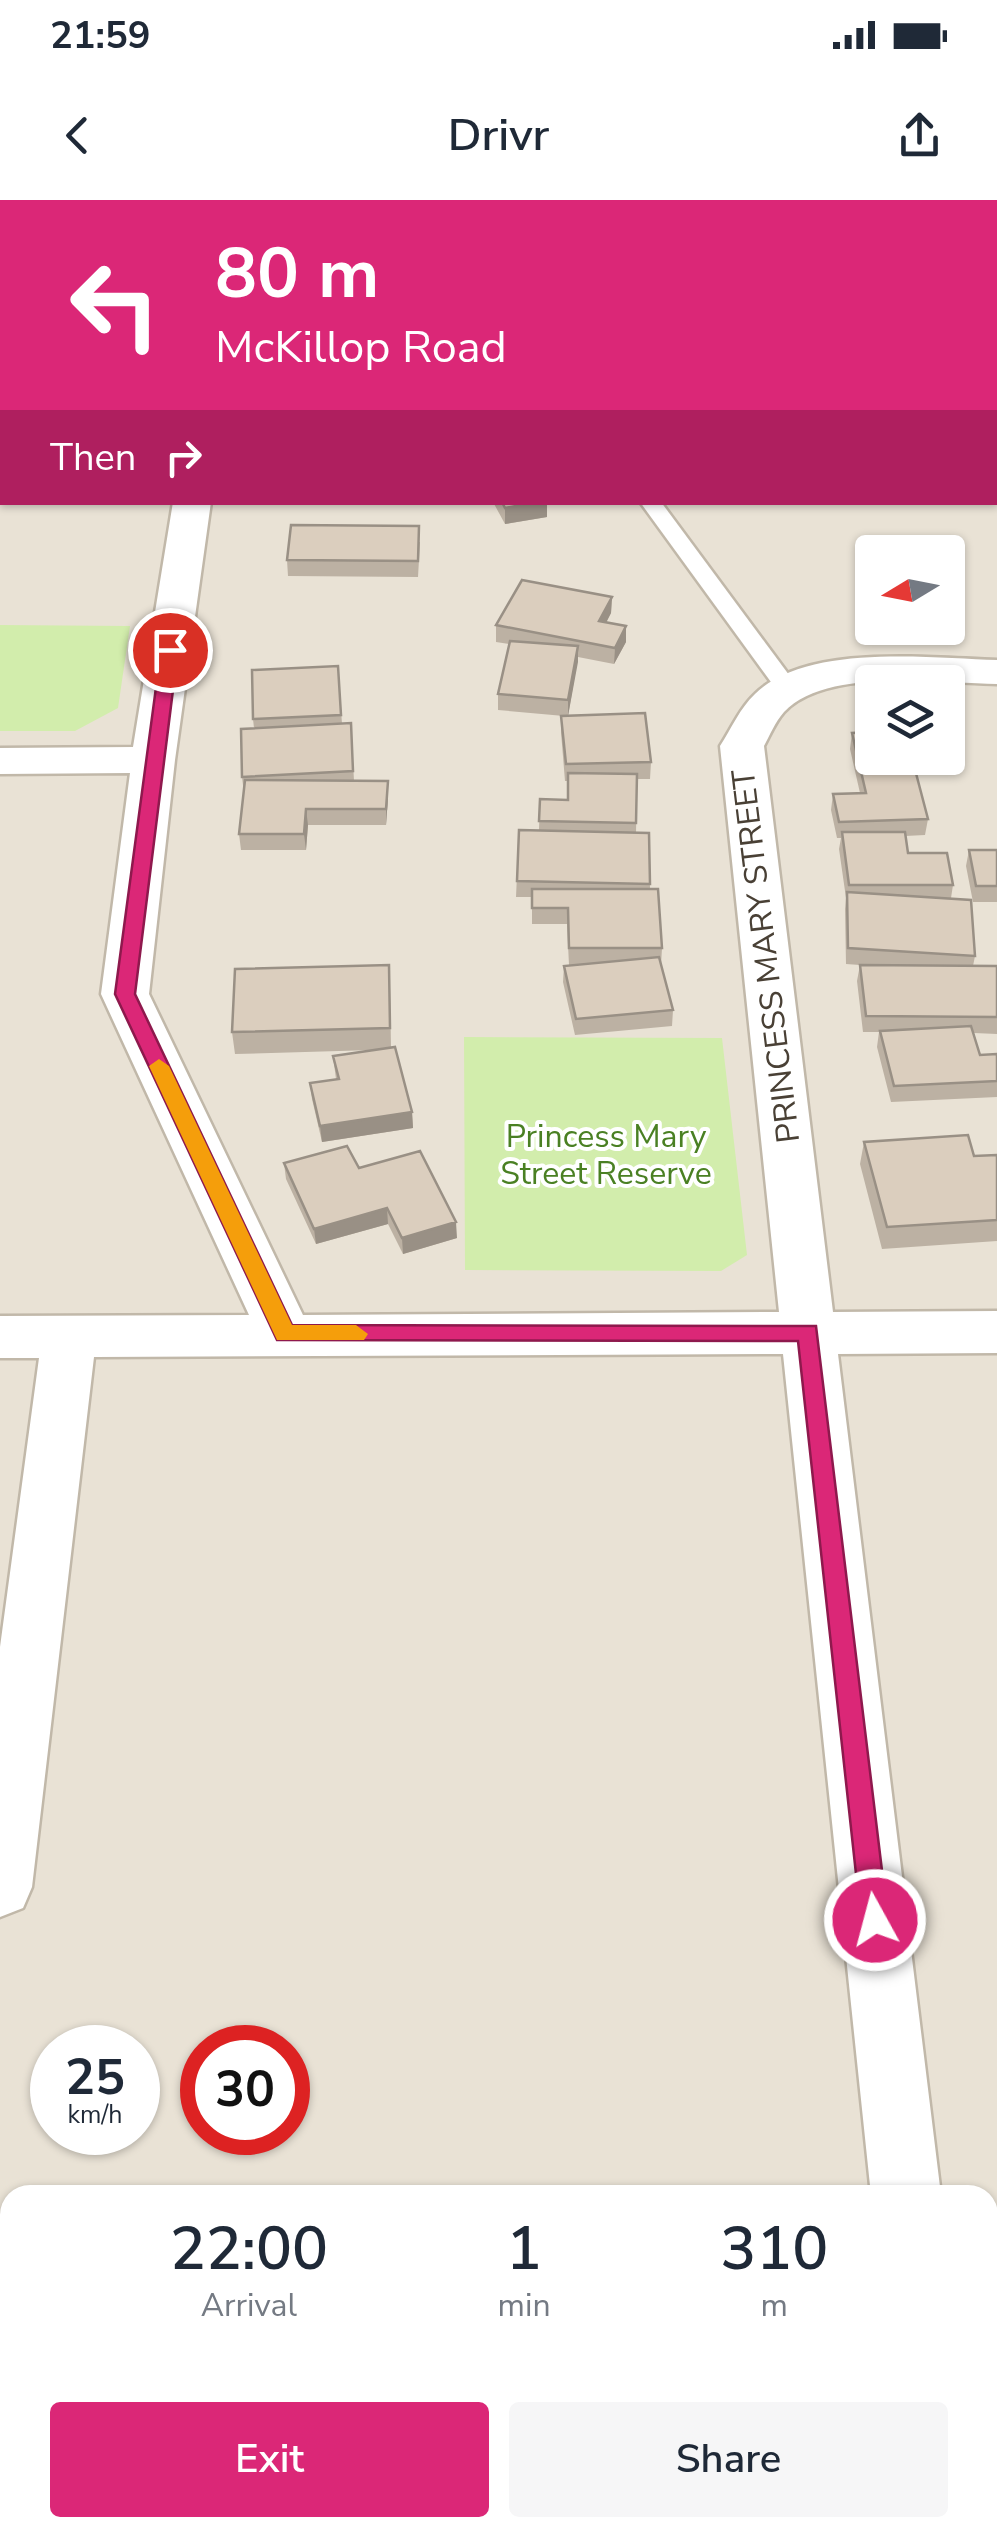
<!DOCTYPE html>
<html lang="en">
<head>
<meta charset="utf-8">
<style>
	:root { --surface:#fff; --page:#f6f6f7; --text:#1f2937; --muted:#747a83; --accent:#db2777 }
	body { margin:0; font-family:"Nunito Sans",sans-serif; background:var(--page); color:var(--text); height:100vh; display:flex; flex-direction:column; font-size:38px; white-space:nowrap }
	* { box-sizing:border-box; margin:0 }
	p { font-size:32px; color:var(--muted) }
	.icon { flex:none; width:55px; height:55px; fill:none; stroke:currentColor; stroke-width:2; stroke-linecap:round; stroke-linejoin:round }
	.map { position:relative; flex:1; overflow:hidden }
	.panel { position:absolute; left:0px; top:1985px; width:998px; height:352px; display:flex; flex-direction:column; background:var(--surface); border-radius:30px 30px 0 0; box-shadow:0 2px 8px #0004 }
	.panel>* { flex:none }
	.top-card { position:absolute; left:0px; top:0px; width:998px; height:305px; box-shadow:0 2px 8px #0004; background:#db2777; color:#fff; overflow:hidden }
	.needle { width:65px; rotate:260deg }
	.tools { position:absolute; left:855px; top:335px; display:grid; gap:20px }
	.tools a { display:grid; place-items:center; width:110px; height:110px; border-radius:10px; background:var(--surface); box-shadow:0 2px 8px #0004; font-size:50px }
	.speed { position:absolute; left:30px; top:1825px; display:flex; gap:20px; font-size:50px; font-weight:700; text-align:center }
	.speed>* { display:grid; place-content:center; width:130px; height:130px; border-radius:50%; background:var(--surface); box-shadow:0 2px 8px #0004; line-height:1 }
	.speed small { font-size:25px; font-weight:400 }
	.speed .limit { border:15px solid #d22; background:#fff; color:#111 }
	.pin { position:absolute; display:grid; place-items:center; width:85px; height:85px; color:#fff; margin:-42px; border:5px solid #fff; border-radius:50%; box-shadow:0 2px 10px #0007 }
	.me { position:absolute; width:110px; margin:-55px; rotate:353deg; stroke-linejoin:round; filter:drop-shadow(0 0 8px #0008) }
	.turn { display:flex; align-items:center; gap:35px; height:210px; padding:0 50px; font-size:45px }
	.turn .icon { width:130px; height:130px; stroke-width:2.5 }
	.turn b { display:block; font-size:70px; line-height:85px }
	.then { display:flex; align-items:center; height:95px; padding:0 50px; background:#0003; gap:20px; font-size:38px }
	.eta { display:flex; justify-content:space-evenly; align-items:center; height:170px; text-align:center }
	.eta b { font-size:60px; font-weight:600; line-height:70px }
	.button { display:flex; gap:20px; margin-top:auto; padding:20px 50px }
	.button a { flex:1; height:115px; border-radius:10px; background:var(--accent); color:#fff; font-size:40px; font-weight:600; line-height:115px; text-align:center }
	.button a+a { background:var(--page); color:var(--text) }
	.status { display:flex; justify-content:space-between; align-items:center; height:70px; padding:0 50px; background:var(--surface); direction:ltr }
	.status svg { height:28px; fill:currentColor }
	header { display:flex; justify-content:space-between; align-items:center; height:130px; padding:0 50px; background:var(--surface); font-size:45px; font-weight:600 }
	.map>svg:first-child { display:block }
</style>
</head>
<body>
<div class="status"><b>21:59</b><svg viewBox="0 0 49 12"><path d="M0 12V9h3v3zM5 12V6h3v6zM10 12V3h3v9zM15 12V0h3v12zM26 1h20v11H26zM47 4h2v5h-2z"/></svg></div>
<header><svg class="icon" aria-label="back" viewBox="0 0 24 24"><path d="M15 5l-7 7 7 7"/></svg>Drivr<svg class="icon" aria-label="share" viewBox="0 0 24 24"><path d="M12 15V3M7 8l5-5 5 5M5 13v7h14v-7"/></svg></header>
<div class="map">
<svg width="997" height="2337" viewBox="0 0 997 2337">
	<rect width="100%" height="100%" fill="#f5f0e7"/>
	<path fill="#e9e2d5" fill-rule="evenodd" d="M0 0H997V2337H0ZM2 2H995V302H2ZM872 352H948V428H872ZM872 482H948V558H872ZM52 1848H138V1932H52ZM202 1848H288V1932H202ZM10 1995H988V2328H10Z"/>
	<path fill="#d2edac" d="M0 425 130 426 118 508 75 531H0Z
		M464 837 722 838 747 1055 721 1071 465 1070Z"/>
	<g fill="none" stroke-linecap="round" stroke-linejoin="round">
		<defs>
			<path id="service" d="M640 302H661L795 483 798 488 795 493H779Z"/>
			<path id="minor" d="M995 107H997V127H995Z
				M173 302H211L175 560 149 794 303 1115 779 1112 720 546C731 529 740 508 755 494 806 443 930 458 997 460V484C940 483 826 467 784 512 775 522 770 535 764 546L833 1112 997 1111V1153L838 1154 941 1995H871L783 1154 94 1157 32 1687 23 1708 0 1717V1447L39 1158H0V1116L249 1115 101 794 130 573 0 574V548L133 547Z
				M904 2328H981L983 2337H905Z"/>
		</defs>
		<use href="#service" stroke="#c1b8a9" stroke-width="5"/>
		<use href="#minor" stroke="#c1b8a9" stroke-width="5"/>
		<use href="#service" fill="#fff" fill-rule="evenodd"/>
		<use href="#minor" fill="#fff" fill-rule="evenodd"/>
	</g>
	<path fill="#bcb1a3" d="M493 302H547V317L505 324Z
		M420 342 418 377 288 376 287 360Z
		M612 397 611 413 606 422 626 426V442L614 464 578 457 568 516 651 562 650 579H637L636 633H649L650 689 662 748 661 765 673 810 672 826 575 835 563 782 564 766 580 765H569L567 724H532V697H516L519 630H539L540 599 568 600V581H565L561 532V516H564L498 510V494L509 444 496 442V425Z
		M338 466 342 524 351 523 354 581 388 597 386 625H308L306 650H241L239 634 244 593 242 577 254 528 253 519Z
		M852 533 928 619 925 635 905 636 908 653 953 685 951 698 975 756 973 766H997V834L974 833 980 855 997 854V897L891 902 877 847 879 832H863L857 781 860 765 846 764 845 709 846 698 839 649 841 638H837L831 610 833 594 860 593 850 549Z
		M969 650H997V702H973L966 666Z
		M390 787 391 848 412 912 413 928 322 942 312 899 310 883 336 879 333 856 373 850 235 854 232 832Z
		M864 942 974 956 997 955V1041L882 1049 860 964Z
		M284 963 359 968 457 1038 403 1054 388 1024 316 1044 286 979Z"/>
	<path fill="#999085" d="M536 302H547V317L505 324V308Z
		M612 397 611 413 599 437V421Z
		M626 426V442L614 464 615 448Z
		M578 446V462L568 516V500Z
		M388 581V597L386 625V609Z
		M306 609 308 625 306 650 304 634Z
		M412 912 413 928 322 942 320 926Z
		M387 1008 388 1024 316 1044 314 1029Z
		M456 1022 457 1038 403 1054 402 1038Z"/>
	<path fill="#dbcebe" stroke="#999085" stroke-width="2.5" d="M502 302H536L505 308Z
		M291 325 419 326 418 361 287 360Z
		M522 380 612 397 599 421 626 426 615 448 496 425Z
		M510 441 578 446 568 500 498 494Z
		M338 466 341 515 253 519 252 470Z
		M645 513 651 562 566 564 561 516Z
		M351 523 353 571 242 577 241 529Z
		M872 532V558H912L928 619 839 622 833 594 866 593 852 533Z
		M568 573 637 574 636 623 539 621 540 599 568 600Z
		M245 580 388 581 386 609H306L304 634H239Z
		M519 630 649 633 650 684 517 681Z
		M842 632H905L908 653H947L953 685H849Z
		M969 650H997V686H976Z
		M532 689H658L662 748H569L568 708H532Z
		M847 692 971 700 975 756 848 748Z
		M659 757 673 810 576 819 564 766Z
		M389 765 390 828 232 832 235 769Z
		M860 765 997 766V817L866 816Z
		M971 826 980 855 997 854V881L894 886 880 831Z
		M395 847 412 912 320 926 310 883 339 879 333 856Z
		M968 935 974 956 997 955V1020L887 1027 864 942Z
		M347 946 359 968 420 951 456 1022 402 1038 387 1008 314 1029 284 963Z"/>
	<path fill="#db2777" stroke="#8e194d" stroke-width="2.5" d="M170 444 178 450 135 794 292 1125 816 1126 888 1720 884 1729 875 1733 865 1729 861 1720 798 1141 277 1140 115 794 161 450Z"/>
	<path fill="#f59e0b" d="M159 859 169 866 292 1125H356L368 1134 364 1140H277L149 866Z"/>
	<g text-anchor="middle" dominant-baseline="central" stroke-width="8" stroke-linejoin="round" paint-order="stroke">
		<g font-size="32" fill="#494035" stroke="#fff">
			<text transform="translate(766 756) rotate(-97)">PRINCESS MARY STREET</text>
		</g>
		<g font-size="32" fill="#4a8023" stroke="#fff">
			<text x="606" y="936">Princess Mary<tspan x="606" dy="37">Street Reserve</tspan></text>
		</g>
	</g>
</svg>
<div class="tools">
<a><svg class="needle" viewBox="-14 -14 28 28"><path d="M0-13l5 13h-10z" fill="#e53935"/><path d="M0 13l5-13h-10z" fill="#747a83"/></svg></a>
<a><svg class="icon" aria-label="layers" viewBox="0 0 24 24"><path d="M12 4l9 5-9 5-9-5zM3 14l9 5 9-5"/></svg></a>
</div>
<div class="speed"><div>25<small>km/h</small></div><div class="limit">30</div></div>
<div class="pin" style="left:170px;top:450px;background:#d93025"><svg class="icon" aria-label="arrive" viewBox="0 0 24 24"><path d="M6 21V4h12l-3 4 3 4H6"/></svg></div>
<svg class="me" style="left:875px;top:1720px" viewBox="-20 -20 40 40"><circle r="17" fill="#db2777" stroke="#fff" stroke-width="3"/><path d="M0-11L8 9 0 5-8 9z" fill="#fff"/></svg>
<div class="top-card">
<div class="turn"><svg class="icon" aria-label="left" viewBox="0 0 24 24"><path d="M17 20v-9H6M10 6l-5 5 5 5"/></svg><div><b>80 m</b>McKillop Road</div></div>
<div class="then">Then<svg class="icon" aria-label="right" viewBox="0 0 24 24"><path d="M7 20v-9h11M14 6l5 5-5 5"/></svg></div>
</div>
<section class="panel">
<div class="eta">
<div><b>22:00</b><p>Arrival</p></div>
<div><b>1</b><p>min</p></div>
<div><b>310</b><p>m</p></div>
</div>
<div class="button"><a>Exit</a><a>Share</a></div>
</section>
</div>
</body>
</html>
